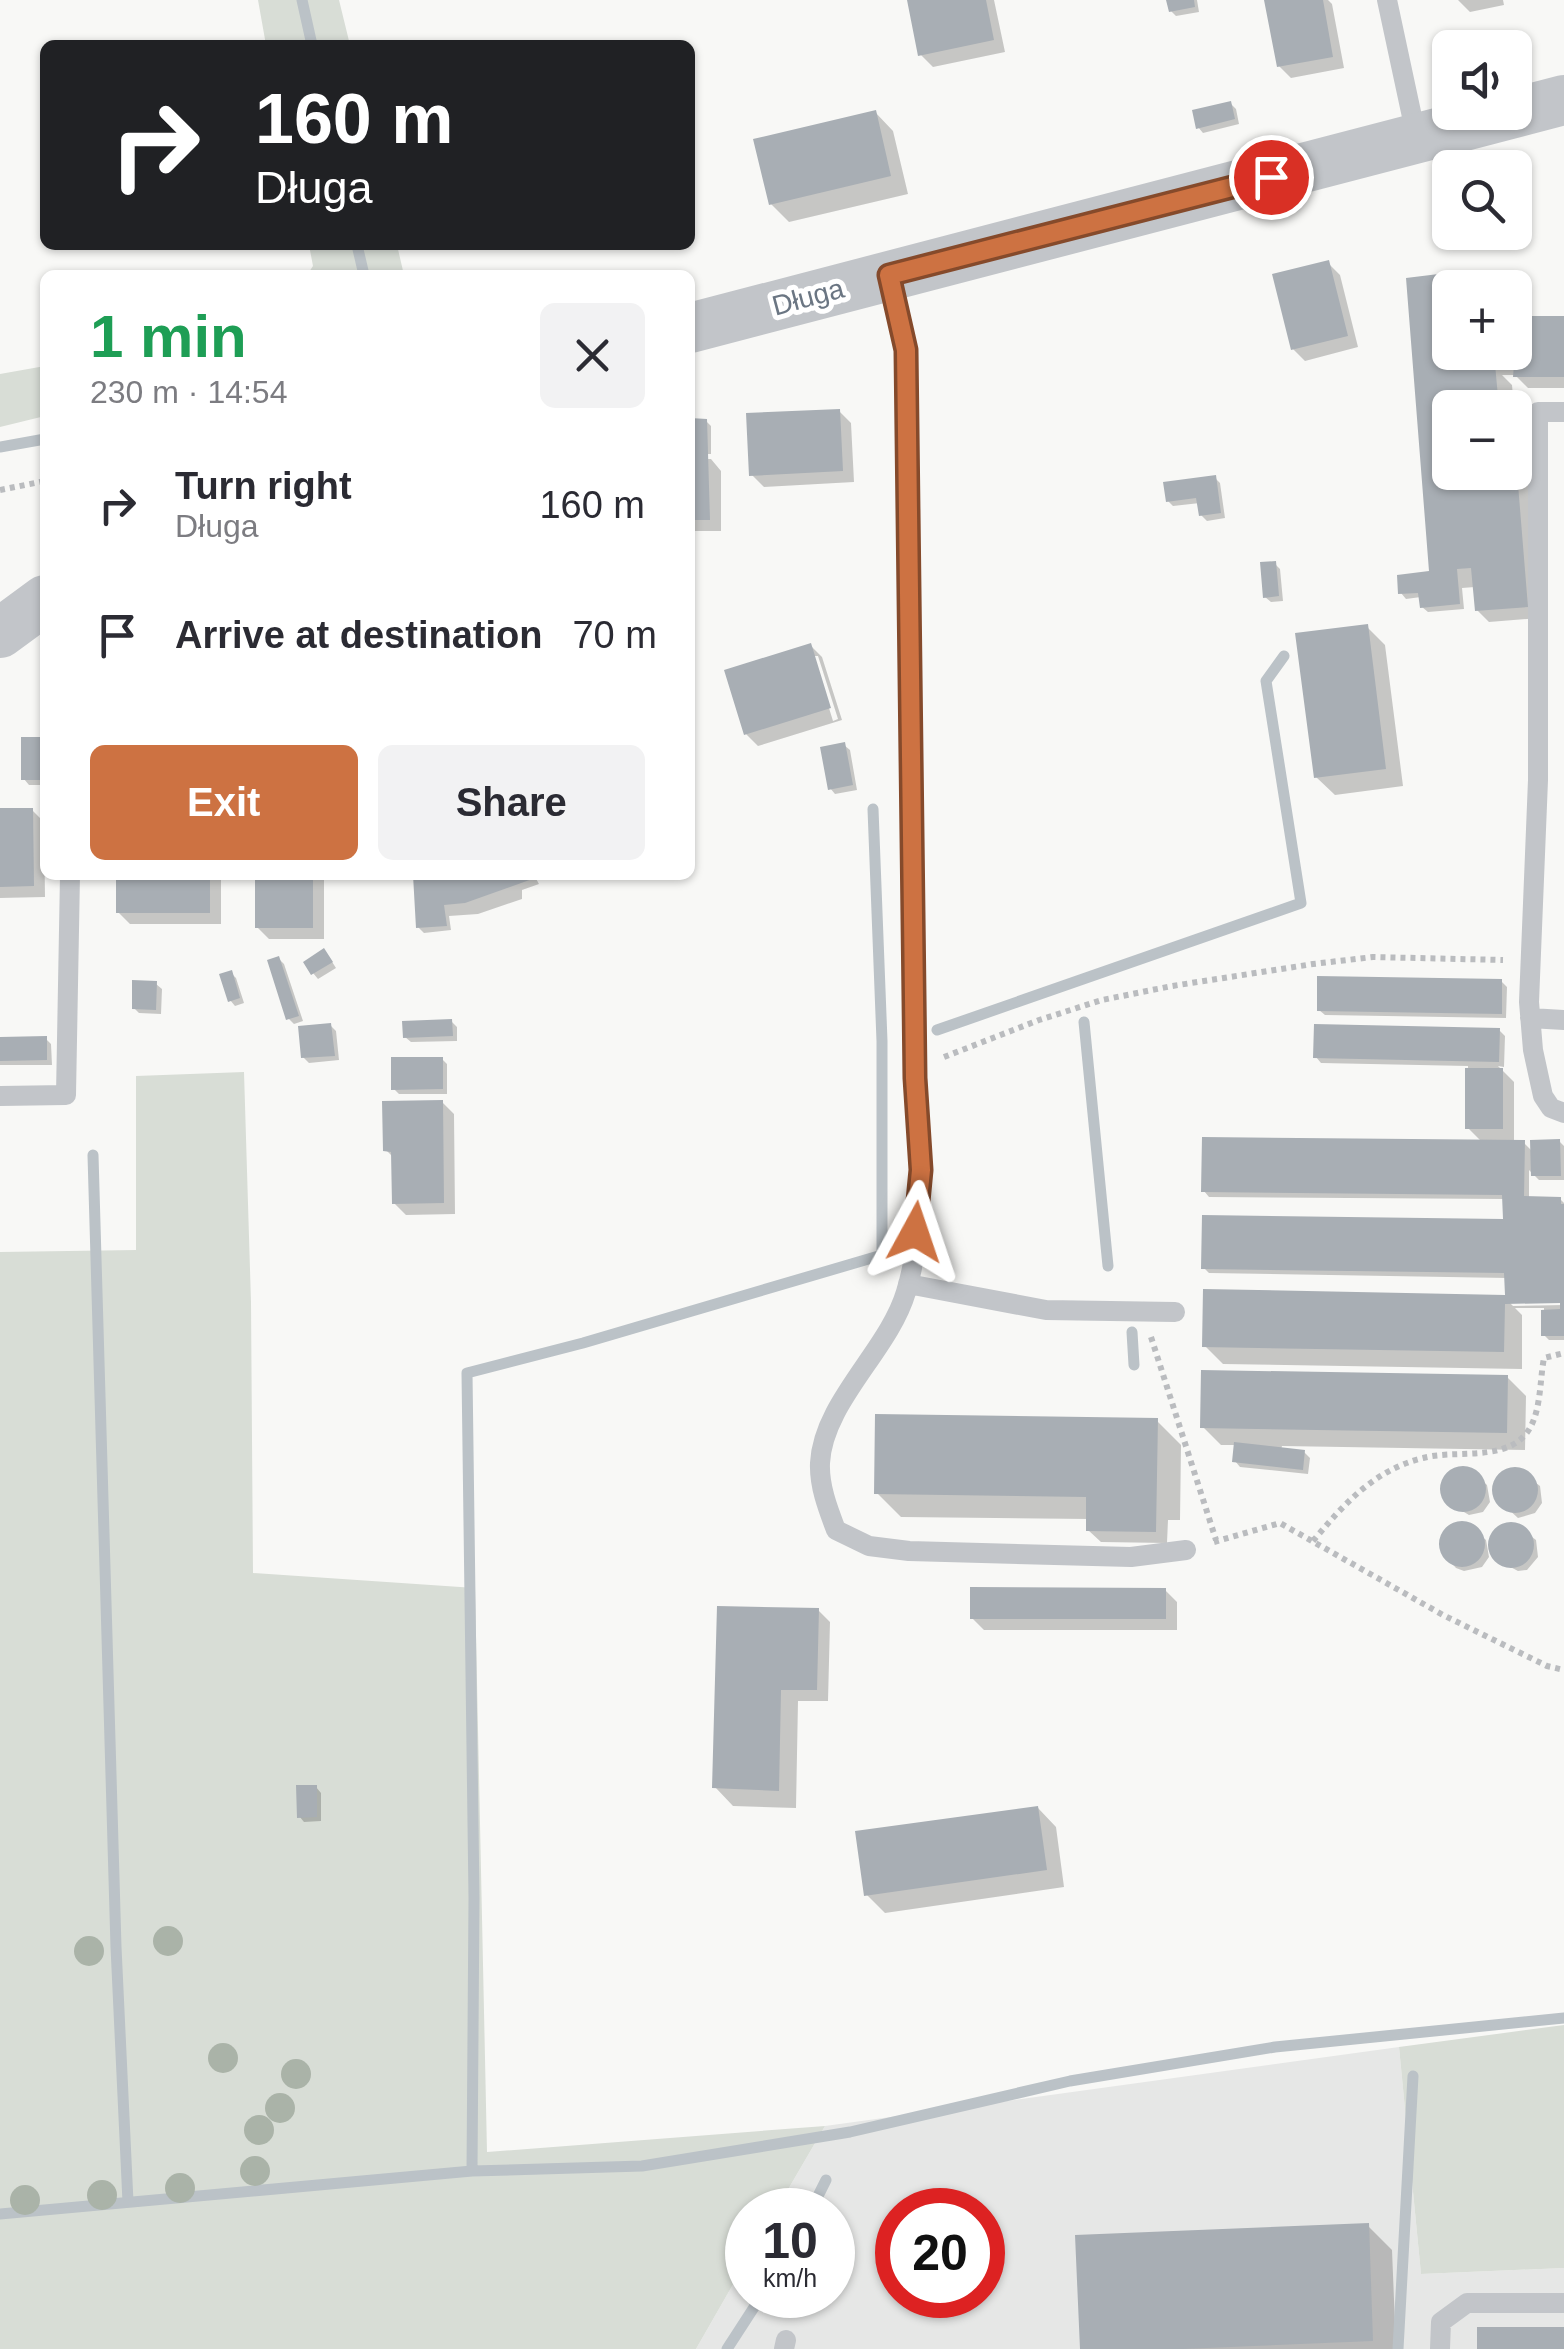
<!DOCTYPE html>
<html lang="en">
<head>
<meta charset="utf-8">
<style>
	:root { --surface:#fff; --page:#f2f2f3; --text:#2b2b33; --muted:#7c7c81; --accent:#cd7242 }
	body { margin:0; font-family:Arial,sans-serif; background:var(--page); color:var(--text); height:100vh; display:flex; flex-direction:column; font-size:38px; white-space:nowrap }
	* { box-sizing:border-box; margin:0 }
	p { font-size:32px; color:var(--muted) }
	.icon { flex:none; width:55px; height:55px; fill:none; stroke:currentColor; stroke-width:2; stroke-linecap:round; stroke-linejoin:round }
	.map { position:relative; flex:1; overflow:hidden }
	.drawer { position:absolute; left:40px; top:270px; width:655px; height:610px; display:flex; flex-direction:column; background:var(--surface); border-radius:15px; box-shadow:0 2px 8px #0004 }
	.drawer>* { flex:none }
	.top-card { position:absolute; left:40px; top:40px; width:655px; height:210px; border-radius:15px; box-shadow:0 2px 8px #0004; background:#202124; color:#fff; overflow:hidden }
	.buttons { position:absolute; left:1432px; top:30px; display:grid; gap:20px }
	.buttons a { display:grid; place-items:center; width:100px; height:100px; border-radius:15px; background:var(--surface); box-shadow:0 2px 8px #0004; font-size:50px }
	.speed { position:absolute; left:725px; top:2188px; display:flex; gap:20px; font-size:50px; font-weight:700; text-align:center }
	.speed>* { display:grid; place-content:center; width:130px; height:130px; border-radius:50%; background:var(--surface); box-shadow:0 2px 8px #0004; line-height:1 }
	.speed small { font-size:25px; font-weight:400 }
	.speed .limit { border:15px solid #d22; background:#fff; color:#111 }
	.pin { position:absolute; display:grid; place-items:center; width:85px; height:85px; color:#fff; margin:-42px; border:5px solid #fff; border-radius:50%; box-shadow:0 2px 10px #0007 }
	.me { position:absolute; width:110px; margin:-55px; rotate:5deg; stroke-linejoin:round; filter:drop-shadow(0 0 8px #0008) }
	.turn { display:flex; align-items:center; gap:35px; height:210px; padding:0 50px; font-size:45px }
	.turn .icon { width:130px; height:130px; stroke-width:2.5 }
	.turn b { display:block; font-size:70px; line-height:85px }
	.round { display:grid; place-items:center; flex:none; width:105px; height:105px; border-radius:15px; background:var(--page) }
	.summary { display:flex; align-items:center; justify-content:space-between; height:170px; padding:0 50px }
	h1 { font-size:60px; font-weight:600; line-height:75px; color:#1e9e55 }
	.cta { display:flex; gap:20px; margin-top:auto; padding:20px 50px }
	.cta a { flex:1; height:115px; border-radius:15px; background:var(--accent); color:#fff; font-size:40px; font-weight:600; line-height:115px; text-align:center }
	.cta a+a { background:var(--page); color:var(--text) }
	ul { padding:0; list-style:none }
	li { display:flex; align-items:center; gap:30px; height:130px; padding:0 50px }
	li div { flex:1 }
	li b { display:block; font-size:38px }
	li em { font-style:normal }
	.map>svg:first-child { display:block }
</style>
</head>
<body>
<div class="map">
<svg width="1564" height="2349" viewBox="0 0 1564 2349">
	<rect width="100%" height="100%" fill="#f8f8f6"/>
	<path fill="#e6e7e6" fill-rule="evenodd" d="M1399 2047 1421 2274 1564 2268V2349H696L747 2260 748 2295H832V2210H776L825 2126ZM898 2210H982V2295H898Z"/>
	<path fill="#d8ddd6" d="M258 0H339L350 45H266Z
		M309 245H397L404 275H307L313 266Z
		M45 366V416L0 427V374Z
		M244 1072 251 1302 253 1573 475 1588 487 2152 825 2126 776 2210H748L747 2260 696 2349H0V1252L136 1250V1076Z
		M1564 2025V2268L1421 2274 1399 2047Z"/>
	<path fill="#0003" fill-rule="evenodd" d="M909 0H994L1005 52 933 67 921 55Z
		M1169 0H1197L1199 12 1176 16 1171 11Z
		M1278 0H1328L1332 4 1344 68 1291 78 1279 66Z
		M1458 0H1503L1504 5 1470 12Z
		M1231 104 1236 109 1239 124 1203 133 1198 127Z
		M875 112 893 131 908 194 789 222 771 204Z
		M1328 263 1340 275 1358 347 1305 361 1293 349Z
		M1462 274 1474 288H1450V352H1515V318H1564V388H1528L1515 375H1502L1512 385 1514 408H1450V472H1515V418L1516 424 1530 438 1539 618 1489 622 1477 610 1475 587 1462 588 1464 609 1428 612 1422 607 1421 597 1406 599 1401 593 1435 574 1408 281Z
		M839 411 851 423 854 482 764 487 752 475Z
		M690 421H706L711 426V454H690Z
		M690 459H711L721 471V531H690Z
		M1215 478 1220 483 1225 518 1207 521 1201 515 1200 503 1173 506 1168 501Z
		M1275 564 1280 569 1283 601 1271 602 1265 597Z
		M1367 627 1385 645 1403 786 1335 795 1316 777Z
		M810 645 822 657 842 720 758 746 746 734ZM813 656H818L838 719 833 721Z
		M45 739V785H29L24 779Z
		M844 745 850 750 857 790 835 794 830 788Z
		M32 810 44 822 45 897 0 898V811Z
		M118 875H221V924H130L118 912Z
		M257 875H324V939H269L257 927Z
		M416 875H534L539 884 522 890V899L478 914 449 916 451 930 424 933 418 927Z
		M329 957 336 968 318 979 313 973Z
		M279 959 284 964 303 1021 294 1024 288 1018Z
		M231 973 236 978 244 1003 235 1006 230 1000Z
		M1501 981 1507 987 1506 1018 1325 1015 1319 1010Z
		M156 984 162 989 161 1014 139 1013 134 1008Z
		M451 1021 457 1027V1041L411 1042 405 1037Z
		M330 1025 336 1031 339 1060 309 1063 303 1057Z
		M1499 1030 1505 1036 1504 1067 1498 1066 1514 1082V1143H1524L1533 1152 1559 1141 1564 1146V1180H1539L1529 1170V1199H1560L1564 1203V1300L1508 1301 1513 1306 1564 1305V1340H1549L1544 1335V1308H1515L1522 1315V1369L1223 1364 1205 1346 1508 1297 1507 1278 1209 1273 1204 1268 1505 1221V1199L1209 1197 1204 1191 1482 1142 1468 1128V1066L1321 1063 1316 1057Z
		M0 1039H46L51 1044 52 1065H0Z
		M442 1059 447 1064V1094H399L394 1089Z
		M442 1102 454 1114 455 1214 406 1215 394 1203V1158L386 1150Z
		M1507 1377 1526 1396 1525 1450 1282 1446 1281 1450 1304 1452 1310 1458 1308 1474 1240 1467 1235 1461 1237 1445H1221L1203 1427Z
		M1157 1421 1181 1445 1180 1520H1168L1167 1543 1101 1542 1088 1530 1089 1519 901 1517 877 1493Z
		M1468 1469 1487 1485 1490 1502 1483 1512 1469 1515 1447 1502 1443 1483 1451 1472Z
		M1519 1470 1540 1486 1542 1503 1535 1513 1518 1518 1496 1498 1495 1484 1503 1473Z
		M1466 1524 1486 1540 1489 1557 1482 1567 1464 1571 1456 1568 1442 1552V1538L1450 1527Z
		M1515 1524 1536 1540 1538 1557 1527 1570 1518 1571 1495 1559 1490 1547 1491 1539 1499 1528Z
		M1165 1590 1177 1602V1630H984L972 1618Z
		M818 1610 830 1622 828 1701H798L796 1808 733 1806 715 1787Z
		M316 1787 321 1793V1821L304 1822 299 1816Z
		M1038 1808 1056 1827 1064 1887 885 1913 867 1895Z
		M1368 2226 1392 2250 1396 2349H1082Z"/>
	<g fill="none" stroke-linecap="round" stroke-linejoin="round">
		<path stroke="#bbc2c7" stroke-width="11" d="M302 0 312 45
			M357 245 364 275
			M0 447 45 439
			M1084 1022 1108 1266
			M937 1030 1301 903 1266 681 1284 656
			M93 1155 116 1947 128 2202
			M1132 1332 1134 1365
			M472 2171 642 2166 850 2132 1070 2081 1275 2047 1564 2018
			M811 2210 826 2180
			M0 2214 472 2171 474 1898 467 1373 583 1343 882 1255V1041L873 809
			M727 2349 762 2295
			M1398 2349 1413 2076"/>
	</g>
	<path fill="#a8aeb4" d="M907 0H986L994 40 918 56Z
		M1166 0H1194L1195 7 1169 12Z
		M1264 0H1323L1333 57 1277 67Z
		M1231 101 1235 119 1196 129 1192 110Z
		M876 110 891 176 769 205 753 139Z
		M1329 260 1348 336 1291 350 1272 274Z
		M1463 271 1465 288H1450V352H1515V316H1564V377H1513L1514 364H1495L1499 408H1450V472H1517L1528 607 1475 611 1471 568 1457 569 1460 604 1420 608 1418 593 1398 594 1397 575 1429 571 1406 278Z
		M840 409 843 471 749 476 746 413Z
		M690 418 707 419 710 520H690Z
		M1216 475 1221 513 1199 516 1196 498 1166 502 1163 482Z
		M1276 561 1279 596 1263 598 1260 562Z
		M1368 624 1386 769 1314 778 1295 633Z
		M811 643 831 708 744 735 724 670Z
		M21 737H45V780H21Z
		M845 742 853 785 828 790 820 747Z
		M0 808H33L34 886 0 887Z
		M116 875H210V913H116Z
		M255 875H313V928H255Z
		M413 875H534L535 878 465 903 444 905 447 926 416 928Z
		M324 948 333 962 311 975 303 962Z
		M279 956 299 1016 286 1020 267 960Z
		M232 970 240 998 228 1002 219 974Z
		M1317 976 1502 979V1014L1317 1011Z
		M132 980 157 981 156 1010 132 1009Z
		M452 1019 453 1036 403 1038 402 1021Z
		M331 1023 335 1056 301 1058 298 1026Z
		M1314 1024 1500 1028 1499 1062 1313 1058Z
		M47 1036V1060L0 1061V1037Z
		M391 1057H443V1089L391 1090Z
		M1465 1068H1503V1129H1465Z
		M443 1100 444 1203 392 1204 391 1152 383 1151 382 1101Z
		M1202 1137 1525 1140 1524 1196 1561 1197V1204H1564V1336H1541V1310L1560 1309V1303L1505 1304 1504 1352 1202 1347 1203 1289 1505 1295 1504 1273 1201 1269 1202 1215 1503 1219 1502 1195 1201 1192Z
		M1560 1139 1561 1176H1531L1530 1140Z
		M1201 1370 1508 1375 1507 1433 1200 1428Z
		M875 1414 1158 1418 1156 1532 1086 1531V1497L874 1494Z
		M1234 1442 1305 1450 1303 1470 1232 1462Z
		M1440 1489a23 23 0 1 1 46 0a23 23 0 1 1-46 0Z
		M1492 1490a23 23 0 1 1 46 0a23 23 0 1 1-46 0Z
		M1439 1544a23 23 0 1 1 46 0a23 23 0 1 1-46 0Z
		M1488 1545a23 23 0 1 1 46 0a23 23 0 1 1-46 0Z
		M970 1587 1166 1588V1619H970Z
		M717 1606 819 1608 817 1690H781L779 1791 712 1788Z
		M296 1785H317V1817L297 1818Z
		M1038 1806 1047 1870 864 1896 855 1831Z
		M1369 2223 1373 2341 1183 2349H1080L1075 2235Z
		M1477 2327H1564V2349H1477Z"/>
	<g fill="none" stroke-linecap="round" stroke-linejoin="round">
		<path stroke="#babcbf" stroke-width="6" stroke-dasharray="5 5" stroke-linecap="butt" d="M0 490 45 481
			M944 1057 1039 1020 1102 1000 1172 986 1313 964 1373 957 1503 960
			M1151 1337 1216 1540
			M1313 1541C1344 1504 1374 1470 1423 1458 1452 1450 1497 1460 1521 1439 1542 1421 1539 1383 1544 1358L1564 1353
			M1214 1542 1280 1523 1443 1615 1547 1666 1564 1670"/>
		<path stroke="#c2c5c9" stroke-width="20" d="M1387 0 1417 140
			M889 275 906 350 915 1078C920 1146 926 1226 906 1292 889 1350 823 1402 820 1463 819 1486 828 1509 836 1530L869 1546 909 1551 1131 1557 1186 1550
			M1564 412H1538V780L1529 1002 1533 1050 1543 1096 1551 1108 1564 1113
			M1530 1018 1564 1020
			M0 1096 66 1095 70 875
			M908 1284 1046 1310 1175 1312
			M784 2349 786 2340
			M1440 2349 1441 2322 1467 2303H1564"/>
		<path stroke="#c2c5c9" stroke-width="50" d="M690 328 1564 100
			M0 633 45 600"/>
	</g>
	<g fill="#aab3a8">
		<circle cx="168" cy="1941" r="15"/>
		<circle cx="89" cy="1951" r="15"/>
		<circle cx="223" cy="2058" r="15"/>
		<circle cx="296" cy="2074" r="15"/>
		<circle cx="280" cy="2108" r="15"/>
		<circle cx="259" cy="2130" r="15"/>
		<circle cx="255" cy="2171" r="15"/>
		<circle cx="180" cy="2188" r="15"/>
		<circle cx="102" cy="2195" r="15"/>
		<circle cx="25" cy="2200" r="15"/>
	</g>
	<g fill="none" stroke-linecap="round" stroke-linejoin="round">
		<defs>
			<path id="route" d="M915 1232 921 1170 915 1078 906 350 889 275 1271 177"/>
		</defs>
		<use href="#route" stroke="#854a2b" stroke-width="25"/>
		<use href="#route" stroke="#cd7242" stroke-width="18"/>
	</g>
	<g text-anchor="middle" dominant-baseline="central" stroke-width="10" stroke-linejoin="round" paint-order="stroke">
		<g font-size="28" fill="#6b7683" stroke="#fff">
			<text transform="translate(808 297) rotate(-15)">Długa</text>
		</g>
	</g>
</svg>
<div class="buttons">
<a><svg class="icon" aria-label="sound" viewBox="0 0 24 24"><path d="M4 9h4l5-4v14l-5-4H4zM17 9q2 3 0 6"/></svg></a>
<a><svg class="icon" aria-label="search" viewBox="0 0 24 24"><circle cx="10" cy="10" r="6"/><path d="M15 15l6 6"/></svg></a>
<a>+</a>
<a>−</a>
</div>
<div class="speed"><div>10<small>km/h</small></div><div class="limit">20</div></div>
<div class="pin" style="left:1271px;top:177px;background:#d93025"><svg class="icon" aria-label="arrive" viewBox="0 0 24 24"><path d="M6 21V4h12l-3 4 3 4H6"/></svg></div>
<svg class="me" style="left:915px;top:1232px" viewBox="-20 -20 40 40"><path d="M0-17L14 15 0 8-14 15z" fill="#cd7242" stroke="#fff" stroke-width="4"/></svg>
<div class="top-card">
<div class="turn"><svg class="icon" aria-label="right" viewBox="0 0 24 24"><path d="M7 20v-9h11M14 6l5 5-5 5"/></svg><div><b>160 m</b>Długa</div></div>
</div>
<section class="drawer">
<div class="summary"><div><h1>1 min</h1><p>230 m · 14:54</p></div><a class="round"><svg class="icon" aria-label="close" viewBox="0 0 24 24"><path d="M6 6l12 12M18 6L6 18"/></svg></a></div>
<ul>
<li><svg class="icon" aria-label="right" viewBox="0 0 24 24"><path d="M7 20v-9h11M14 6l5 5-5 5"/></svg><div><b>Turn right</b><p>Długa</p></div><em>160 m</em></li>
<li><svg class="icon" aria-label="arrive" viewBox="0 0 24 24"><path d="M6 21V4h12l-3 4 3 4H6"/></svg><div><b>Arrive at destination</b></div><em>70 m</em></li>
</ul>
<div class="cta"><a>Exit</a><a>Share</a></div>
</section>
</div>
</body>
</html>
